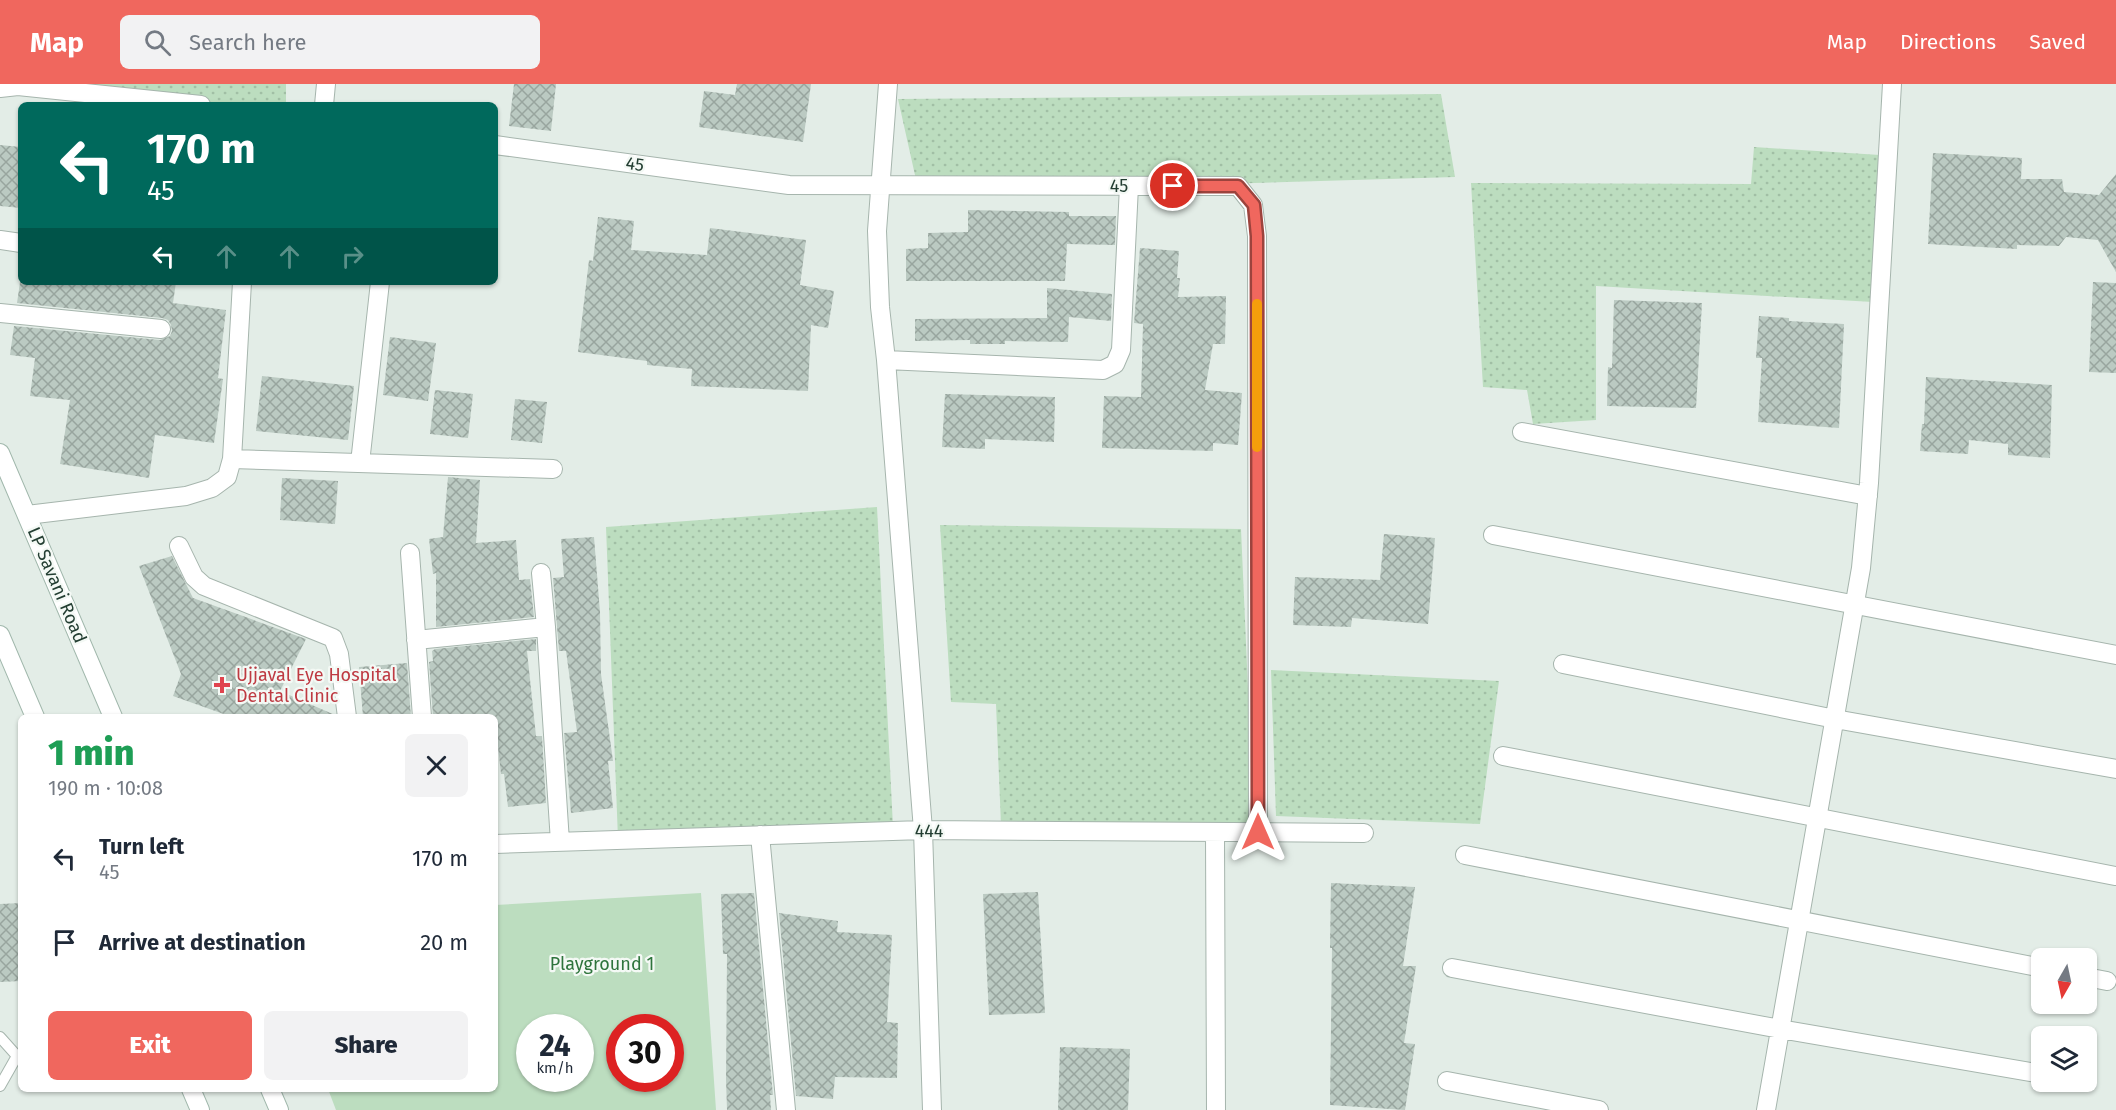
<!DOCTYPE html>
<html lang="en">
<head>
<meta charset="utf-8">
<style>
	:root { --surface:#fff; --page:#f2f2f3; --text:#1f2937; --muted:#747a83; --accent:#f0675e }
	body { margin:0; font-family:"Fira Sans",sans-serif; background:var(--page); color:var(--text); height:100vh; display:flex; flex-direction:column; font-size:22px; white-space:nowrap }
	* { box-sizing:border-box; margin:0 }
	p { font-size:20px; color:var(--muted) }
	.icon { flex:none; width:33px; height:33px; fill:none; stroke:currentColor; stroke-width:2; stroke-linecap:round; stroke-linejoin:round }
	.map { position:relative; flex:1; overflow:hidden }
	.side { position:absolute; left:18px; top:630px; width:480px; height:378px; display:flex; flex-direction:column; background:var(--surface); border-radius:9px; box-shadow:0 2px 4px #0004 }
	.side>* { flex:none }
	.hud { position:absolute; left:18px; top:18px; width:480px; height:183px; border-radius:9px; box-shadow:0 2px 4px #0004; background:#00695c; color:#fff; overflow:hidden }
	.needle { width:39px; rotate:189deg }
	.buttons { position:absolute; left:2031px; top:864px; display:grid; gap:12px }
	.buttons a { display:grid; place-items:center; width:66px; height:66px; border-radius:9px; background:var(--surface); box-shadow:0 2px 4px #0004; font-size:30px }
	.speed { position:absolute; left:516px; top:930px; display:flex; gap:12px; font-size:30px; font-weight:700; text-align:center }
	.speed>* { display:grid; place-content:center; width:78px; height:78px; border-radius:50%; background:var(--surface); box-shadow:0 2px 4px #0004; line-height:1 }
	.speed small { font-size:15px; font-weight:400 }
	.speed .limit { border:9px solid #d22; background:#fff; color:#111 }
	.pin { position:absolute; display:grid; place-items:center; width:51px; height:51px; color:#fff; margin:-26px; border:3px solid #fff; border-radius:50%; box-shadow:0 2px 6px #0007 }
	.me { position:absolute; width:66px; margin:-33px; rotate:0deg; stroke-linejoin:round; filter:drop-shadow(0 0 4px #0008) }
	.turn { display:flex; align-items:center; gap:21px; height:126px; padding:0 30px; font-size:27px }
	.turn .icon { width:78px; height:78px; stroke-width:2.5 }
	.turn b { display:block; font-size:42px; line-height:51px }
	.lanes { display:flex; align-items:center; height:57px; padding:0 30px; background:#0003; justify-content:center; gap:30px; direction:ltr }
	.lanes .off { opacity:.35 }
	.round { display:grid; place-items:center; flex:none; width:63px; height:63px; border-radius:9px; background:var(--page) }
	.summary { display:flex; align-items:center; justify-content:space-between; height:102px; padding:0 30px }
	h1 { font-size:36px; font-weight:800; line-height:45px; color:#1e9e55 }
	.primary-button { display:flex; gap:12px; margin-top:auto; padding:12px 30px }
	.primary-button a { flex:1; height:69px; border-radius:9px; background:var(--accent); color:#fff; font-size:24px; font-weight:800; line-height:69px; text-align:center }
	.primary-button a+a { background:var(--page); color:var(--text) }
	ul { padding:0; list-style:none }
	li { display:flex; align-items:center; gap:18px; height:84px; padding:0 30px }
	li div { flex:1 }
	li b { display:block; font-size:22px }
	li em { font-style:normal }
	header { display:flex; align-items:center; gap:36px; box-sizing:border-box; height:84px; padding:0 30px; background:var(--accent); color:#fff }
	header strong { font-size:28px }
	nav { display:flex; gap:33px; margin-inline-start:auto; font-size:21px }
	.search { width:420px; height:54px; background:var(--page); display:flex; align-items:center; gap:15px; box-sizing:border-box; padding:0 21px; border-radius:9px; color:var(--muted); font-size:22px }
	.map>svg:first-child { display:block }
</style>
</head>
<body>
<header>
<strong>Map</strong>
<div class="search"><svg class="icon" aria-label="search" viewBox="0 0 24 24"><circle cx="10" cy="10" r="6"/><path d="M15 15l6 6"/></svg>Search here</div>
<nav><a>Map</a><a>Directions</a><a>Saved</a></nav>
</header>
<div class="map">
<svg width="2116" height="1026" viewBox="0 0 2116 1026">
	<defs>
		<pattern id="grass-dots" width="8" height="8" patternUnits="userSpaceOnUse" patternTransform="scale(1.5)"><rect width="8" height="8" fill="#bcddbf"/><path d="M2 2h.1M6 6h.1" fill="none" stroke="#a1bfa5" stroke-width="1.8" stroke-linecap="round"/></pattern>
		<pattern id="building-cross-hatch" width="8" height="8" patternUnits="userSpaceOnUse" patternTransform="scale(1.5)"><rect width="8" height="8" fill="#bbcac2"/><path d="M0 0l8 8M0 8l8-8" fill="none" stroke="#98a59e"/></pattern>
	</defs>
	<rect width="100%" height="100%" fill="#e3ede7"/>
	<path fill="url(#grass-dots)" d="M31 0H286V21H201Z
		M1441 10 1455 93 919 109 898 15Z
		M1754 63 1880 71 1873 218 1596 202V336L1533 340 1527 306 1483 303 1471 99 1751 100Z
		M877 423 893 743 618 755 606 443Z
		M940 441 1241 445 1254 741H1001L996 620 951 618Z
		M1271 586 1499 597 1480 740 1276 732Z"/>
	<path fill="#bcddbf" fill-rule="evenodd" d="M701 809 716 1026H336L328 1005H495V821ZM530 944H580V994H530ZM620 944H670V994H620Z"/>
	<path fill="url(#building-cross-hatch)" d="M514 0H556L551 47 509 42Z
		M737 0H811L803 58 699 43 704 7 735 11Z
		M0 61 21 63V124L0 122Z
		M1933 69 2022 74 2021 95H2062L2064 108 2099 111 2116 90V188L2098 156 2066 153 2059 162 2017 161V165L1928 160Z
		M968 126 1069 128V132H1116L1115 161 1067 160 1065 197H906V165L928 164V149L968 148Z
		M598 133 634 137 631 166 707 171 710 144 806 156 800 201 834 207 828 244 811 241 808 307 691 302 692 285 647 281V277L578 268 589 176 593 177Z
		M1140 164 1179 167 1177 194H1180L1178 213 1226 212 1225 260H1213L1205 306 1242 309 1238 361 1213 359V367L1102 364 1104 312 1141 313 1143 240 1134 239Z
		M20 198H176L173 219 226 226 218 294 223 295 214 359 155 351 149 394 60 380 70 316 30 312 35 274 10 271 14 242 160 256 170 252 172 247 171 241 168 236 162 234 17 219Z
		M2093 198 2116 199V289L2089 288Z
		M1047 204 1112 210 1111 237 1069 233 1068 258 1005 257V260H970V256L915 257V235L1047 234Z
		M1614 216 1702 219 1696 324 1607 322 1608 283 1612 284Z
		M1759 232 1789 234V237L1844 240 1839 344 1758 338 1762 274H1756Z
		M390 253 436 259 428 317 383 311Z
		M262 292 354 302 348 356 256 347Z
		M1926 293 2052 301 2050 374 2008 371V360L1969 356 1968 370 1920 367 1922 340H1924Z
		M435 306 473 310 468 354 430 350Z
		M945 310 1055 313 1054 358 985 355V365L942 363Z
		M515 315 547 318 542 359 511 356Z
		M448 393 480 396 476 459 516 456 519 496 530 495 534 533 436 543V489L433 490 429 455 443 453Z
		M282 394 338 397 335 440 280 436Z
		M1384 450 1435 454 1428 540 1352 534 1351 543 1293 541 1295 493 1380 496Z
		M594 453 600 528 601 590 613 677H608L613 724 571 729 564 649 577 648 566 567H559L553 494 564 493 561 455Z
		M172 472 193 514 306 555 280 607 335 631 336 633H232L173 612 181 590 139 482Z
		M536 555V567H527L536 652H542L546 719 508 723 504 690H501L497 653 495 654V633H433L429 578 433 577 432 567 435 565Z
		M407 579 411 633H363L359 583Z
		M1331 799 1415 803 1403 882H1416L1404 959 1415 960 1405 1026 1330 1021 1332 864H1330Z
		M1038 808 1045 929 989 931 983 810Z
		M754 809 773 1011H770L771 1026H727L726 996 727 870H723L721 810Z
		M21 819V897L0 898V820Z
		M779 829 838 837 837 848 892 851 887 938 898 939 897 994 835 993 833 1015 796 1012Z
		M1060 963 1130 965 1128 1026H1058Z"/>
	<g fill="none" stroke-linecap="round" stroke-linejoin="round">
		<defs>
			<path id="lane" d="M0 953 17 972
				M0 1002 17 972 21 970"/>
			<path id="street" d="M888 0 877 147 880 223 886 276 923 746 932 1026
				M0 4 18 2 201 21
				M324 21 326 0
				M495 61 789 101 1238 102 1253 121 1257 152 1258 748
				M0 156 21 159
				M0 229 161 245
				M886 276 1103 286 1115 280 1121 266 1129 102
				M1522 348 1868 412
				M232 375 553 385
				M360 379 380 198
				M27 431 186 412 212 404 227 393 232 375 242 198
				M1493 451 2116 571
				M179 462 194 493 204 502 333 554 339 570 347 633
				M410 469 422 633
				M541 489 546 543 560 758
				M416 556 546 543
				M1563 580 1835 635 2116 685
				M1503 672 2115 792
				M1215 748 1216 1026
				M760 751 786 1026
				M495 760 923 746 1364 749
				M1465 771 2042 884
				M1452 884 1780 945 2042 990
				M2086 893 2107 897
				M1447 997 1599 1026
				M1766 1026 1861 484 1869 399 1892 0"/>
			<path id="secondary" d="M0 369 113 633
				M0 551 35 633
				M191 1005 200 1026
				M270 1005 279 1026"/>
		</defs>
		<use href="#lane" stroke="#a6b5ad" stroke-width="12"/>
		<use href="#street" stroke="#a6b5ad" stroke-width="20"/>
		<use href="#secondary" stroke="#a1b8ac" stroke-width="20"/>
		<use href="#lane" stroke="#fff" stroke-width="10"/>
		<use href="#street" stroke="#fff" stroke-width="18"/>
		<use href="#secondary" stroke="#fff" stroke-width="18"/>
	</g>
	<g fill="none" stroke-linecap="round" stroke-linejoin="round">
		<defs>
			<path id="route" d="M1173 102H1238L1254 121 1257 152 1258 748"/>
		</defs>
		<use href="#route" stroke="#9c433d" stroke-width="15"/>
		<use href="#route" stroke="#f0675e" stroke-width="10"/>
		<path stroke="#f59e0b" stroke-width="10" d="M1257 220V363"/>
	</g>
	<path fill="#e0444e" stroke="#f4f9f5" stroke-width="2" d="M219 592h6v6h6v6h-6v6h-6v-6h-6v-6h6z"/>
	<g text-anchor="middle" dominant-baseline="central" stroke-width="4.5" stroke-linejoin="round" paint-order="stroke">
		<g font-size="18" fill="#233e32" stroke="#f4f9f5">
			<text transform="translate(635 80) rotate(8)">45</text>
			<text x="1119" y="102">45</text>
			<text transform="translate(57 501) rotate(67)">LP Savani Road</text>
			<text x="929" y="747">444</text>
		</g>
		<g font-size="18" fill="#be3a42" stroke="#f4f9f5" text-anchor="start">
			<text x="236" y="591">Ujjaval Eye Hospital<tspan x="236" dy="21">Dental Clinic</tspan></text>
		</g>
		<g font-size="18" fill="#2e743c" stroke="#f4f9f5">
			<text x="602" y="880">Playground 1</text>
		</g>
	</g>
</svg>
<div class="buttons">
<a><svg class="needle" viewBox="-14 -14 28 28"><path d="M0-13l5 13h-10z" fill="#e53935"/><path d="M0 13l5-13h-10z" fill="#747a83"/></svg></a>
<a><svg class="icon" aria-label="layers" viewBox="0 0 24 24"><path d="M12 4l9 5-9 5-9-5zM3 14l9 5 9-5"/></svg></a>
</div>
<div class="speed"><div>24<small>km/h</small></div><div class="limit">30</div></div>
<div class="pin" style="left:1173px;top:102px;background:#d93025"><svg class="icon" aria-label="arrive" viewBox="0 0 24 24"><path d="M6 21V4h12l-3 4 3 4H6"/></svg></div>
<svg class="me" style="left:1258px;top:748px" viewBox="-20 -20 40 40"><path d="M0-17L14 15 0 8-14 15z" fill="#f0675e" stroke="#fff" stroke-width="4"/></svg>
<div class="hud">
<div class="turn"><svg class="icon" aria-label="left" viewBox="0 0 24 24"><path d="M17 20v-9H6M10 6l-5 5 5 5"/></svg><div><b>170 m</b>45</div></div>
<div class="lanes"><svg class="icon" aria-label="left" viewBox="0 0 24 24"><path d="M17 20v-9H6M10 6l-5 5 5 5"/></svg><svg class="icon off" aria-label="ahead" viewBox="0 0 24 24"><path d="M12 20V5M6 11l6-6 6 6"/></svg><svg class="icon off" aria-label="ahead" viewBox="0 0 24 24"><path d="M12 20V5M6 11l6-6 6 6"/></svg><svg class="icon off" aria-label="right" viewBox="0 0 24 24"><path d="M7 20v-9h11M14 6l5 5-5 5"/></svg></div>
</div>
<section class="side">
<div class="summary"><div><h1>1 min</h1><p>190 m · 10:08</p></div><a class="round"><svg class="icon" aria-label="close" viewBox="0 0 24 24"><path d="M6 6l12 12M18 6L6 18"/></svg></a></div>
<ul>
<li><svg class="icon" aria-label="left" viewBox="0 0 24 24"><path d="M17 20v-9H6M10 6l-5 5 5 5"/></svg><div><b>Turn left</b><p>45</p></div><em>170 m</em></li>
<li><svg class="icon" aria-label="arrive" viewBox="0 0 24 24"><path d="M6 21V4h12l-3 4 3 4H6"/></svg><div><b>Arrive at destination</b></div><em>20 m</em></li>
</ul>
<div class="primary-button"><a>Exit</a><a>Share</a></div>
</section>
</div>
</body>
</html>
